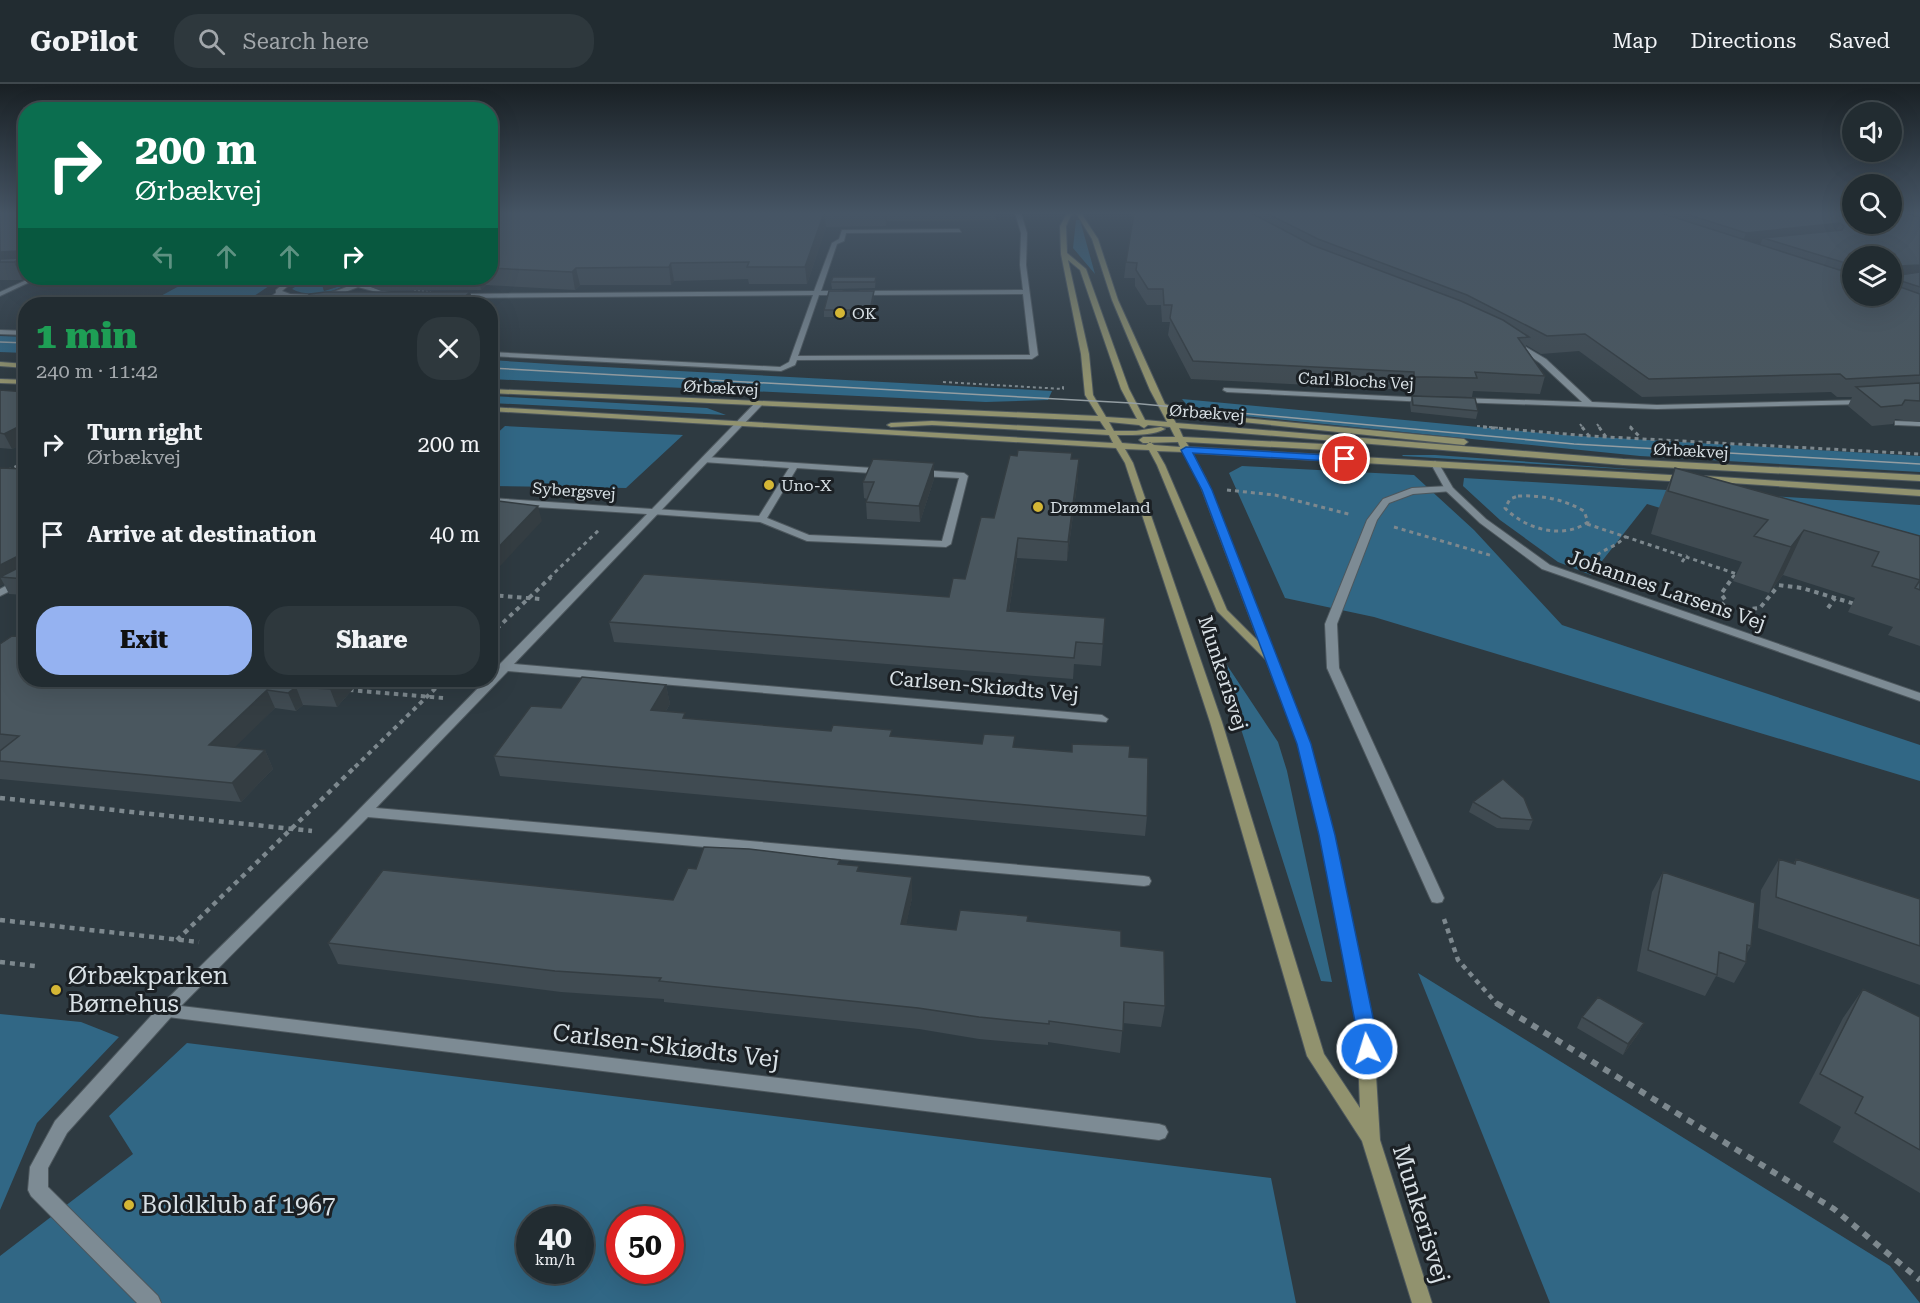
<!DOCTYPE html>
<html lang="en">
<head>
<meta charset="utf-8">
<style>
	:root { --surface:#222c31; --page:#2e383d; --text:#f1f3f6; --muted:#a2a7ab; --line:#3f484d; --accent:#95b2f1 }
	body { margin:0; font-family:"Roboto Serif",serif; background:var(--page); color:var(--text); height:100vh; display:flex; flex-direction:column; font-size:22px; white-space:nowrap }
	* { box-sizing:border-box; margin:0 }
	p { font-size:20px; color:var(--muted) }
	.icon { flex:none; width:33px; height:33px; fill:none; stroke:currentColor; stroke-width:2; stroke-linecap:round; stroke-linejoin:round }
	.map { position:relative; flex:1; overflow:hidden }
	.side { position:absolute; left:18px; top:213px; width:480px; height:390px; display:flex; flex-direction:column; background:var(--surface); border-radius:24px; box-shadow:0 6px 24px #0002,0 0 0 2px var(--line) }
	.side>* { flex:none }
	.top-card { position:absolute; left:18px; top:18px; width:480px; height:183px; border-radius:24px; box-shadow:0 6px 24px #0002,0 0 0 2px var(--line); background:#0b6e4f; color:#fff; overflow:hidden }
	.tools { position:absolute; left:1842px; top:18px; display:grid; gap:12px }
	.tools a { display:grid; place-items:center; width:60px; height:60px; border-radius:50%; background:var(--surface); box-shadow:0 6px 24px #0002,0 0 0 2px var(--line); font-size:30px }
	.speed { position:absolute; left:516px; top:1122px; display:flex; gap:12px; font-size:30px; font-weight:700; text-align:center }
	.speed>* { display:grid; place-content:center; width:78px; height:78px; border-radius:50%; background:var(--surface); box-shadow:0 6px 24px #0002,0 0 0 2px var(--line); line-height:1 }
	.speed small { font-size:15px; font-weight:400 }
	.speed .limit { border:9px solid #d22; background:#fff; color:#111 }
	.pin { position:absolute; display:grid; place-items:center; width:51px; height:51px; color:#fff; margin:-26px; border:3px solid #fff; border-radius:50%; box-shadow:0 2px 6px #0007 }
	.me { position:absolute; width:66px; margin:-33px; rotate:355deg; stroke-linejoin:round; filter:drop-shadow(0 0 4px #0008) }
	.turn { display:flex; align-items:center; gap:21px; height:126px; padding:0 18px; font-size:27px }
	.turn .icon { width:78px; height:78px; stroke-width:2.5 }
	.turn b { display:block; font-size:42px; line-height:51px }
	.lanes { display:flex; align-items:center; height:57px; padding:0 18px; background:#0003; justify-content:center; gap:30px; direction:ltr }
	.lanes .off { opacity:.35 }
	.round { display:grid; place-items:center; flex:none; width:63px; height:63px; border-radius:24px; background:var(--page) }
	.summary { display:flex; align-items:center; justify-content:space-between; height:102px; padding:0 18px }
	h1 { font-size:36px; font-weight:800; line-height:45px; color:#1e9e55 }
	.button { display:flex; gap:12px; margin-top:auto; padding:12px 18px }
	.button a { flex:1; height:69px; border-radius:24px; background:var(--accent); color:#111; font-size:24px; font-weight:800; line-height:69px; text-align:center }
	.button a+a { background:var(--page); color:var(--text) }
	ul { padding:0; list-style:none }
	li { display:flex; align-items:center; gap:18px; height:90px; padding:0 18px }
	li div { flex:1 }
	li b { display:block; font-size:22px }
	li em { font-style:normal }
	header { display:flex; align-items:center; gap:36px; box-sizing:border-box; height:84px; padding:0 30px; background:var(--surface); border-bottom:2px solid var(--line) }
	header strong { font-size:28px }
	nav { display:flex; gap:33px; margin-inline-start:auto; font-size:21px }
	.search { width:420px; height:54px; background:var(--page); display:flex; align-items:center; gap:15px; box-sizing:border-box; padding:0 21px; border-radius:24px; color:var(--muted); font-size:22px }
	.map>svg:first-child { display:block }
</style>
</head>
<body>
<header>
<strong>GoPilot</strong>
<div class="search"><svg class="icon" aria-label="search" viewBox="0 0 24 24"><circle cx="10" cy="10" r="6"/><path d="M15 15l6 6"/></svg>Search here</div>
<nav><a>Map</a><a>Directions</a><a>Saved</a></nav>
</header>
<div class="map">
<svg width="1920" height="1219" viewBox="0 0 1920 1219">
	<rect width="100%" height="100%" fill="#2e3a41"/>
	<path fill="#316785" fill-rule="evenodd" d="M1076 136H1080L1095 190 1073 164Z
		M194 194H255L272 200 242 220H146Z
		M328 194 347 199C335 210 306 213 292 205L302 198Z
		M0 252 25 253V269L0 268Z
		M491 276 566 281 1052 307 1048 316 986 318 491 295Z
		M491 312 707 324 726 331 491 319Z
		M1182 315 1563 351 1920 372V388L1640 372 1215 329 1188 322Z
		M505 342 683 351 626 404 491 402V355Z
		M1403 371H1435L1657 387 1402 372Z
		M1242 382 1414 391 1474 446 1562 541 1920 661V697L1374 533 1285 514 1229 389Z
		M1464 394 1920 421V502L1647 420 1591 491 1558 478 1500 436 1463 402Z
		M1215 563 1278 658 1287 687 1332 898 1321 897Z
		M1418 889 1890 1182 1920 1219H1550Z
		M0 930 81 938 119 953 37 1039 0 1126Z
		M187 959 1271 1094 1296 1219H0V1172L133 1070 109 1032ZM530 1136H580V1186H530ZM620 1136H670V1186H620Z"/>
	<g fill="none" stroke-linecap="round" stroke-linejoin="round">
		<defs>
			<path id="service" d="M1015 129H1021L1027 149 1026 181 1038 271 1032 275 797 276 795 281 781 287 490 272V268L780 283 789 278 813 211 455 214 452 212 455 210 814 207 832 159 839 155 842 146 959 145 961 148 846 149 844 157 837 160 821 207H842L845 209 842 211H819L798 272 1030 271 1023 210 860 211 857 209 860 207 1023 206 1020 181 1021 149Z
				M31 194H38L0 212V208Z
				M267 194H275L288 197 310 194 309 195 290 200 282 207 290 210 315 211 336 207 357 199 398 211 395 213 358 203 340 210 315 215 289 214 281 211 267 220H260L276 209V206L283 200Z
				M0 246 26 247V251L0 250Z
				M1895 337 1920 338V342L1898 341H1895Z
				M706 373 888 385V389L885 390 797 384 767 434 809 451 942 457 959 394 920 392 916 389 920 386 964 389 968 392 951 460 946 463 807 457 760 438 652 430V426L655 425 759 432 789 384 703 378 702 376Z
				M1449 402 1454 405 1452 407 1413 410 1389 419 1377 436 1337 540 1339 584 1444 814 1442 818 1437 819 1432 818 1430 814 1327 584 1325 540 1367 436 1383 415 1412 404Z
				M166 920 172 922 174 927 172 932 67 1049 48 1084V1103L158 1212 161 1219H137L31 1112 28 1106 30 1083 55 1037 160 922Z"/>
			<path id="minor" d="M1513 258H1517L1546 275 1592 318 1657 321 1865 316 1869 318 1865 320 1657 325 1456 318V314H1459L1582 318 1540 279 1513 260Z
				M1224 304 1427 314 1431 316 1427 318 1227 308 1223 306Z
				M755 319 762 321 514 580 1102 631 1108 635 1106 638 508 587 376 724 1144 792 1149 793 1151 797 1149 801 1144 802 368 733 181 922 1159 1040 1165 1042 1168 1048 1165 1054 1159 1056 160 932 158 927 160 922 337 748 486 596H490V590L499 581 647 430 490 420V414L652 425Z
				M1435 377 1439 380 1453 404 1486 435 1550 481 1920 609V617L1542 485 1480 439 1446 407 1431 380Z
				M26 491V499L0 512V505Z"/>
			<path id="secondary" d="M1067 129H1072L1066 142 1067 169 1086 185 1129 305 1145 336 1167 338 1150 306 1112 216 1092 155 1076 129H1081L1098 155 1118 216 1165 320 1178 325 1213 331 1464 355 1468 358 1464 361 1213 335 1169 327 1176 339 1623 375 1920 391V397L1623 381 1179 344 1183 353 1362 362 1366 365 1362 368 1186 358 1189 363 1687 392 1691 395 1687 398 1192 369 1206 395 1310 660 1334 751 1373 943 1380 1056 1432 1219H1412L1362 1057 1307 972 1210 638 1125 379 1116 364 490 327V323L1113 359 1109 351 932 341 891 343 887 341 891 339 932 337 1106 346 1100 337 490 309V305L1098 332 1085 311 1081 270 1061 170 1060 142ZM1068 176 1080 186 1121 305 1137 335 1106 333 1093 311 1089 270ZM1109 338 1139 341 1144 344 1148 341 1170 343 1175 353H1143L1139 356 1143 359 1178 358 1180 363 1154 361 1150 358 1146 361 1122 359 1117 351C1132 351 1152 352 1165 345L1161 343 1136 347H1114ZM1125 365 1149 366 1157 381 1217 527 1266 576 1298 660 1320 751 1357 943 1360 1024 1324 970 1222 638 1133 379ZM1157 367 1183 368 1198 395 1259 558 1227 526 1165 381Z
				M0 278 26 280V284L0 282Z
				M0 295 26 296V300L0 299Z
				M1705 392 1920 406V412L1702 397V393Z"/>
		</defs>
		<use href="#service" stroke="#4d575d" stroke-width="2"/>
		<use href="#minor" stroke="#4d575d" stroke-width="2"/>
		<use href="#secondary" stroke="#4d575d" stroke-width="2"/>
		<path stroke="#7d888e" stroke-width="1.5" stroke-dasharray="2 2" stroke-linecap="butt" d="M98 194 93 196H138L132 199
			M104 194H130
			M414 206 431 208"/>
		<path stroke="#7d888e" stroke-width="2" stroke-dasharray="3 3" stroke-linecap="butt" d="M943 298 1063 305V302
			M1580 340 1583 344
			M1597 340 1600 344
			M1477 342 1500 344
			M1630 342 1632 344"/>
		<path stroke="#7d888e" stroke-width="3" stroke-dasharray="4 4" stroke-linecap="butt" d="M1483 343 1589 352 1920 370
			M1582 343 1589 352
			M1599 343 1606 353
			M1630 343 1641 354
			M0 390 26 378
			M1227 406 1275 411 1352 431
			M1518 412C1542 411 1563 415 1584 427L1588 438C1563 456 1525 445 1505 424L1510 415Z
			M1587 440 1740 491
			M1394 443 1493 472
			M1591 476C1602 465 1615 464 1626 452
			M1682 478 1687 471
			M549 494 600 445
			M1732 494 1736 489"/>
		<path stroke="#7d888e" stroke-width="4" stroke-dasharray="4.5 4.5" stroke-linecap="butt" d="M1770 500 1802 504 1855 520
			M490 511 540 515
			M1721 522 1726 517 1721 510 1733 493
			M1828 524 1835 514
			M1746 530 1750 525 1760 524 1778 502
			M490 551 551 493
			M349 606 443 614
			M355 683 444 596"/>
		<path stroke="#7d888e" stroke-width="4.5" stroke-dasharray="5 5" stroke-linecap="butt" d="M0 714 312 747
			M1444 835 1458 876 1498 921
			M0 836 199 858
			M177 856 356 682
			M0 878 35 882"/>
		<path stroke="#7d888e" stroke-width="6" stroke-dasharray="7 7" stroke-linecap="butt" d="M1496 919 1834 1125 1920 1196"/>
		<use href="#service" fill="#7d8b94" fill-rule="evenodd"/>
		<use href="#minor" fill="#7d8b94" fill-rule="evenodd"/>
		<use href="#secondary" fill="#91926e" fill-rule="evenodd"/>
		<path stroke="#939da2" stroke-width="1.5" d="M0 258 26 259
			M490 284 1131 319 1574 360 1920 380"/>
	</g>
	<path fill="#404b52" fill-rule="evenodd" d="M0 129H26V194H27L22 196H0Z
		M490 129H996V136L887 137 886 142 826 143 807 200H749L748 195 674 197 671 201H580L575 206 486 201 481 206 381 207 356 197 324 207 320 194H490Z
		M1132 129H1920V338L1895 335 1893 340 1872 342 1848 322 1852 313H1837L1831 308 1642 313 1579 267 1541 270 1526 261V264L1545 292 1540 310 1473 307 1472 313 1422 312 1410 311 1409 306 1191 295 1168 251 1170 238H1162L1161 221H1147L1135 202V194H1124L1126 178 1132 140H1131ZM1852 172H1892V212H1852Z
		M876 193 875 204 832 205 831 198Z
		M39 194H75L72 195H39Z
		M874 213 870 233H824V226Z
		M305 214H472L465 220H307Z
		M0 306 26 308V358L12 365 0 364Z
		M1412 312 1478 327 1476 335 1411 328 1410 320Z
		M1017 372 1071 375 1078 393 1067 477 1017 474 1009 527 1105 534 1101 582 1074 580 1073 595 614 558 609 538 949 513 965 495 994 434Z
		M934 379V395L920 438 867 435 866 418 867 415 864 414 863 398Z
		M0 384 26 385V511L9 510 4 500 0 502Z
		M1675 384 1920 452V562L1888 551 1893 543 1848 528 1855 514 1783 491 1769 509 1733 497 1742 478 1651 450 1658 426Z
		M0 560 361 596 337 623 303 621 296 627 275 624 234 663 265 666 273 685 241 718 0 695V667H1H0Z
		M666 601 670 620 666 627 686 635 1129 673 1147 732 1145 752 500 692 494 672 561 624Z
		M1473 718 1533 736 1529 746 1497 744 1469 728Z
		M1779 775 1793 780 1796 775 1920 815V901L1758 844 1761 806Z
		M840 780 859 787 912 814 906 840 956 846 1027 837 1121 862 1165 922 1161 943 1123 939 1120 969 1048 958V961L979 955 919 945 664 918V915L561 908 338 880 328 859 673 816 696 785Z
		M1663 788 1751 862 1747 869 1746 878 1734 899 1716 892 1705 912 1637 887 1652 808Z
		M1863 905 1920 933V1109L1833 1058 1841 1043 1799 1019 1843 934Z
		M1582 933 1644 939 1638 950 1623 971 1577 944Z"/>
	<path fill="#343d42" d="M824 129H825L826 143 807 200 805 183Z
		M885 129H886L887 137 886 142Z
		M1840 139 1834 153 1763 154 1760 161 1741 163 1746 149Z
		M18 167 26 180V194H27L22 196 14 178H0V168Z
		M671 179 674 197 671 201 669 183Z
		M1920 181V195H1893L1899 182Z
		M576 184 580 201 575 206 572 188Z
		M320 194H355L356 197 324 207Z
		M478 194H484L486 201 481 206Z
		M874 207V213L870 233V226Z
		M470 208 472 214 465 220H459V218Z
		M26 339V358L12 365 4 350Z
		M1079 375 1078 393 1067 477 1068 458Z
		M934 379V395L920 438 919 422Z
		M538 422 542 437 490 493V472Z
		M1804 446 1783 491 1769 509 1791 463Z
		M1018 454 1017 474 1006 547 1007 527Z
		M18 472 26 487 0 493V481Z
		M0 493 4 500 0 502Z
		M339 596H361L337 623 330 605Z
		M666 601 670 620 655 645 651 626Z
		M296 603 303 621 296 627 288 609Z
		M267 606 275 624 218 680 209 661Z
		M265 666 273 685 241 718 232 699Z
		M912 793V814L902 861 901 840Z
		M1644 939 1638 950 1623 971 1628 960Z"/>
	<path fill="#4a575f" stroke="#343d42" stroke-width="1.5" d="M0 129H26V174H23L14 178H0V175L20 174 18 167 0 168Z
		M490 129H824L805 183H747L749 178 671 179 669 183 576 184 572 188 490 184Z
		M1134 129H1251L1312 161 1461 217 1503 236 1529 253 1518 254 1545 292 1475 288 1477 294 1427 293H1414V288L1193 277 1170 234 1172 221H1164L1163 205H1148L1136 186 1137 179 1126 178Z
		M1266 129H1661L1852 190V212H1892V200L1920 210V291L1846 295 1840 290 1649 295 1585 250 1547 252 1467 211 1318 155Z
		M1683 129H1852V140H1892V129H1904L1920 133V181L1899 182 1897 188 1900 191 1920 188V203L1892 194V172H1852V181L1763 154 1842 146 1844 142 1840 139 1746 149Z
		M833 193H876L875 198H831Z
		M829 207H874L870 226H824Z
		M325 208H470L459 218 305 214 310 210Z
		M1920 299V317L1905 316 1902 321 1881 323 1856 303Z
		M0 306 26 308V339L4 350 0 349Z
		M1412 312 1475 314 1478 327 1413 321Z
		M1018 366 1072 369 1071 375H1079L1068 458 1018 454 1007 527 1105 534 1103 560 1076 558 1074 574 609 538 644 490 949 513 953 494 965 495 981 433 994 434 1010 371 1017 372Z
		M873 375 934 379 919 422 866 418 874 398H863Z
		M0 384 26 385V495L0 493 18 484V472L0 481Z
		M1675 384 1920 452V496L1872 482 1879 468 1804 446 1791 463 1754 452 1768 436 1668 407Z
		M490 416 538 422 490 472Z
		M1920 496V506L1915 504Z
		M12 552 26 553V596H339L330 605 296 603 288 609 267 606 209 661 265 666 232 699 0 677V667L19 652 0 650V560Z
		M582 593 666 601 651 626 685 629 683 634 831 647 833 641 892 646 890 652 982 660 984 650 1015 652 1013 663 1072 668V660L1130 662 1129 673 1148 674 1147 732 494 672 531 622 561 624Z
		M1503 695 1524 714 1533 736 1501 734 1473 718Z
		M704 763 749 765 840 776 838 780 859 782 857 787 912 793 901 840 956 846 960 826 1028 832 1027 837 1121 847V862L1164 867 1165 922 1124 918 1123 947 1049 937V940L979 933 918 924 659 897 661 894 555 887 328 859 383 786 673 816 688 784 696 785Z
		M1779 775 1795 780 1796 775 1920 815V862L1776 813Z
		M1663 788 1755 819 1751 862 1747 861 1746 878 1719 868 1717 891 1648 866Z
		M1863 905 1920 933V1066L1855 1029 1863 1013 1820 990Z
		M1598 913 1644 939 1628 960 1582 933Z"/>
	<linearGradient id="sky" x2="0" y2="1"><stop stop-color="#192024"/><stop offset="0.43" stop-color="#465565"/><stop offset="1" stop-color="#465565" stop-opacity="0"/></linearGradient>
	<rect width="1920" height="300" fill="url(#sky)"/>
	<path fill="#1a73e8" stroke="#114b97" stroke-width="1.5" d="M1186 363 1345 372 1350 375 1345 378 1193 369 1212 406 1311 660 1335 751 1375 943 1376 965 1374 971 1367 973 1360 971 1356 943 1319 751 1297 660 1202 406 1181 366Z"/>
	<g fill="#d4b635" stroke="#1b2024" stroke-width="2">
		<circle cx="840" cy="229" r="6"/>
		<circle cx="769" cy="401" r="6"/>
		<circle cx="1038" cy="423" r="6"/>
		<circle cx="56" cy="906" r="6"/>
		<circle cx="129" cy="1121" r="6"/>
	</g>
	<g text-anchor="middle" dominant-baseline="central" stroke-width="6" stroke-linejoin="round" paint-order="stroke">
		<g font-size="16" fill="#d9e1e6" stroke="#1b2024" text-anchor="start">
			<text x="852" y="229">OK</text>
			<text x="781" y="401">Uno-X</text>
			<text x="1050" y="423">Drømmeland</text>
		</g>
		<g font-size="16" fill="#d9e1e6" stroke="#1b2024">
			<text transform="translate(1356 297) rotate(3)">Carl Blochs Vej</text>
			<text transform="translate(721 304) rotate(3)">Ørbækvej</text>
			<text transform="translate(1207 329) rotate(4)">Ørbækvej</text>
			<text transform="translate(1691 367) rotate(3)">Ørbækvej</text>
			<text transform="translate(574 407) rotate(4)">Sybergsvej</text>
		</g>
		<g font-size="20" fill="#d9e1e6" stroke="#1b2024">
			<text transform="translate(1667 506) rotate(19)">Johannes Larsens Vej</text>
			<text transform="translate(1223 589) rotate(72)">Munkerisvej</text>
			<text transform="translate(984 602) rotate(5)">Carlsen-Skiødts Vej</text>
		</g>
		<g font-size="24" fill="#d9e1e6" stroke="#1b2024" text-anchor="start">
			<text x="68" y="892">Ørbækparken<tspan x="68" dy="28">Børnehus</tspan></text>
			<text x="141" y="1121">Boldklub af 1967</text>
		</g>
		<g font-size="24" fill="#d9e1e6" stroke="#1b2024">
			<text transform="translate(666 962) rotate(7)">Carlsen-Skiødts Vej</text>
			<text transform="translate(1421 1130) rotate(73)">Munkerisvej</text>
		</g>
	</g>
</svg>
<div class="tools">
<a><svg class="icon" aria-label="sound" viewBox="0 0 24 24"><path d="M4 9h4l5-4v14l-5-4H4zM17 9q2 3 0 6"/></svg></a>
<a><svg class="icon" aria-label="search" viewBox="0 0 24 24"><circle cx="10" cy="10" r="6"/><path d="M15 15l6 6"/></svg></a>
<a><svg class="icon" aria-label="layers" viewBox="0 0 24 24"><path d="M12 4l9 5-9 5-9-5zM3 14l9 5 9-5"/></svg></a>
</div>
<div class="speed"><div>40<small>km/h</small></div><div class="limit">50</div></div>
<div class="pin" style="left:1345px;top:375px;background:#d93025"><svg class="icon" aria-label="arrive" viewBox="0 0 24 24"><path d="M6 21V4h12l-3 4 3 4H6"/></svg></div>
<svg class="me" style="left:1367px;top:965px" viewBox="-20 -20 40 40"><circle r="17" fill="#1a73e8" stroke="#fff" stroke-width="3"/><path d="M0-11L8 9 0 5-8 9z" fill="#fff"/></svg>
<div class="top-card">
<div class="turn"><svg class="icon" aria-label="right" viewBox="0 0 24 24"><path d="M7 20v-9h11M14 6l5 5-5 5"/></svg><div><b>200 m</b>Ørbækvej</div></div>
<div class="lanes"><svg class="icon off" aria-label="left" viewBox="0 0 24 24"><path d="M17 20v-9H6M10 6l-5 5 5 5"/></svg><svg class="icon off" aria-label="ahead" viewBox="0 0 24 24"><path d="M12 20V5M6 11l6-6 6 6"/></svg><svg class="icon off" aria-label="ahead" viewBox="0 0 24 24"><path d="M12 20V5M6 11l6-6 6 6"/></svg><svg class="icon" aria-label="right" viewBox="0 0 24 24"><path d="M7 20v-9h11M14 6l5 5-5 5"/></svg></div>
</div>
<section class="side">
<div class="summary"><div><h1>1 min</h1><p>240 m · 11:42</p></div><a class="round"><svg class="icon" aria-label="close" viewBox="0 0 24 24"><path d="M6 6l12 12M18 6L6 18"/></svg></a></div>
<ul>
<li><svg class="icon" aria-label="right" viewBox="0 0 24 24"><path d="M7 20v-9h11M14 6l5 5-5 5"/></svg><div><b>Turn right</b><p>Ørbækvej</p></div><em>200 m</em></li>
<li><svg class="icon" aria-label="arrive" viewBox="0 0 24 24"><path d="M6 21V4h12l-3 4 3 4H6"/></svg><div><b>Arrive at destination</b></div><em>40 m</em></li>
</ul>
<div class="button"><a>Exit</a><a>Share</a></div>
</section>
</div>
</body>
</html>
